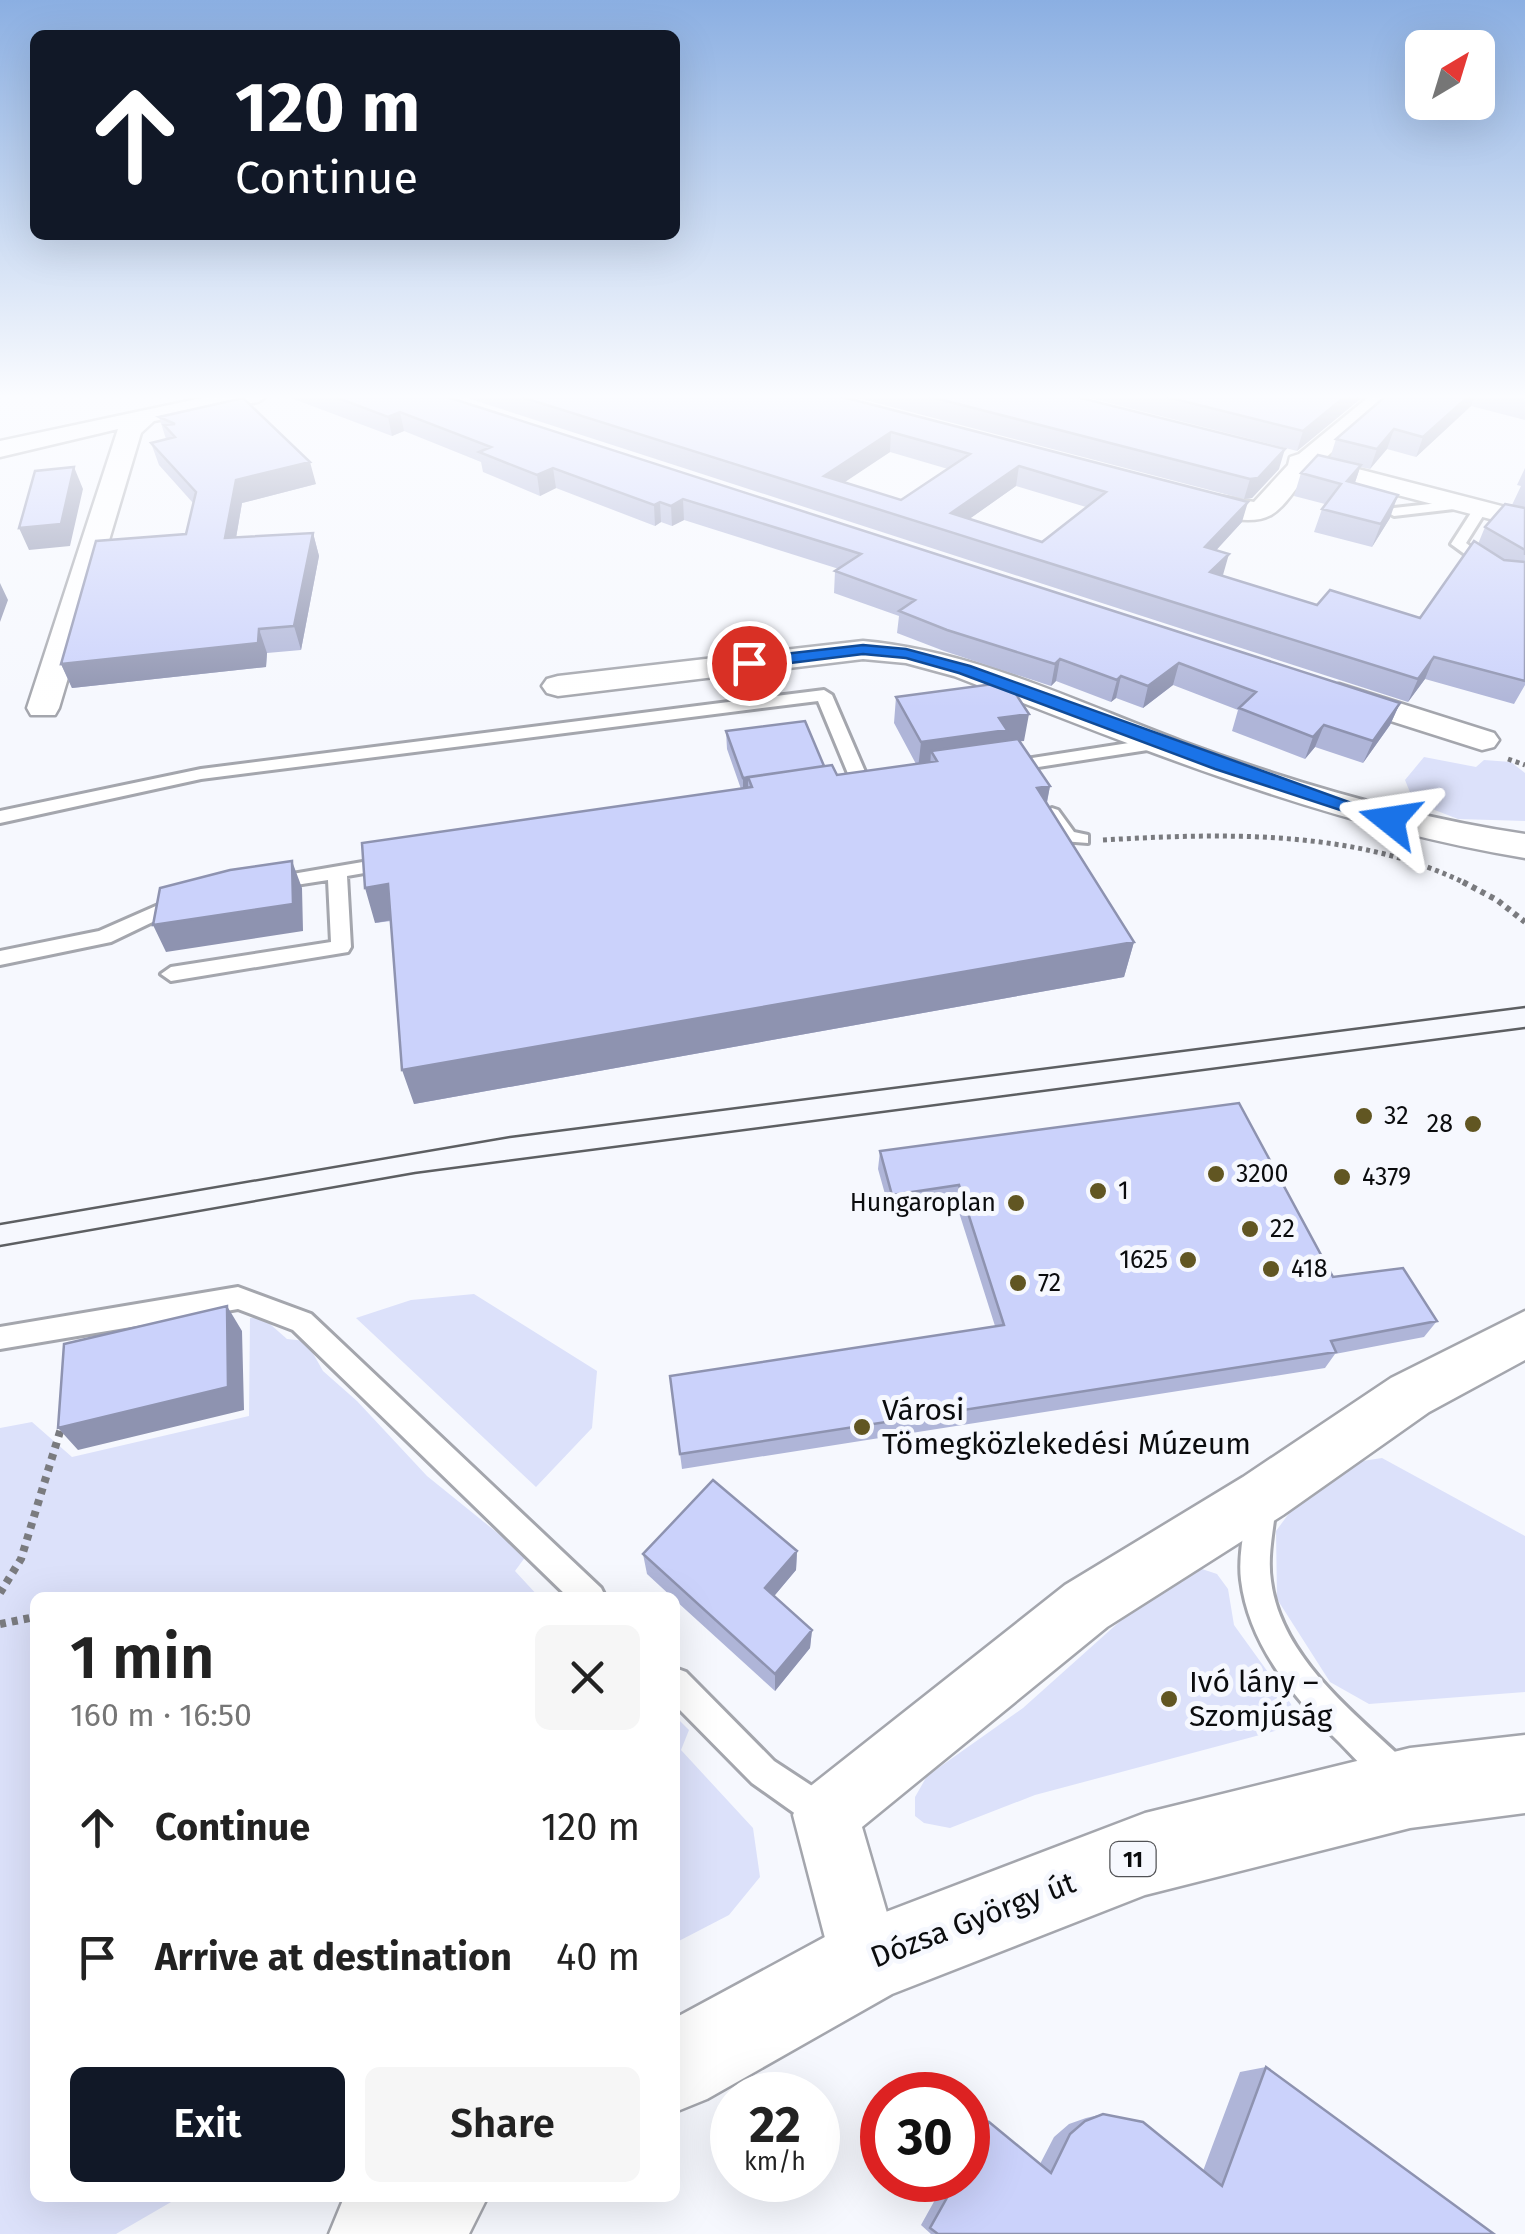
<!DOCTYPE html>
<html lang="en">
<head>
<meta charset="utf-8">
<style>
	:root { --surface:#fff; --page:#f6f6f6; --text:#222; --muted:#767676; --accent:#111827 }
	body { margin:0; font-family:"Fira Sans",sans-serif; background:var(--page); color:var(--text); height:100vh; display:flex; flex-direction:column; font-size:38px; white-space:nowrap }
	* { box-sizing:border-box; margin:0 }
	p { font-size:32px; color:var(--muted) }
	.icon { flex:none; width:55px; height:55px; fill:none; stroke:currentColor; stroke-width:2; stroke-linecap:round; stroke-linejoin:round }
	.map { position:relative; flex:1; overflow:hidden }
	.drawer { position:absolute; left:30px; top:1592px; width:650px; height:610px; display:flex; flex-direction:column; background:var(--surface); border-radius:15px; box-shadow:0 10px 40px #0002 }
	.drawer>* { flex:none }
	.banner { position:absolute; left:30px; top:30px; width:650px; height:210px; border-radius:15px; box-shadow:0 10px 40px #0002; background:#111827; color:#fff; overflow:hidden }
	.needle { width:65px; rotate:38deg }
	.controls { position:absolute; left:1405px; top:30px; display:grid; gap:20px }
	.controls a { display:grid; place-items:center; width:90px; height:90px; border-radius:15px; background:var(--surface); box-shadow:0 10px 40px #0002; font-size:50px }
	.speed { position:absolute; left:710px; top:2072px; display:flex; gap:20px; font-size:50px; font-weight:700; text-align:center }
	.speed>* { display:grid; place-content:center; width:130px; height:130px; border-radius:50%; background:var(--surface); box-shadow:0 10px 40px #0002; line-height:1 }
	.speed small { font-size:25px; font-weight:400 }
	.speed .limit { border:15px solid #d22; background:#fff; color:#111 }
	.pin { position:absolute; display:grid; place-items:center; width:85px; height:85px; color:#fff; margin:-42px; border:5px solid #fff; border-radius:50%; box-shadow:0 2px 10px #0007 }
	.me { position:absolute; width:110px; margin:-55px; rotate:285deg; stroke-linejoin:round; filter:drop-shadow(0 0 8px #0008) }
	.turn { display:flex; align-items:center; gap:35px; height:210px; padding:0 40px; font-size:45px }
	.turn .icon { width:130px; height:130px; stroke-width:2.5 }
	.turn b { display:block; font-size:70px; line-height:85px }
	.round { display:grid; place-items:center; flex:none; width:105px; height:105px; border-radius:15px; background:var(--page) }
	.overview { display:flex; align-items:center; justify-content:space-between; height:170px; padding:0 40px }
	h1 { font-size:60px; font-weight:600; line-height:75px }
	.primary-button { display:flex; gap:20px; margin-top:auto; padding:20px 40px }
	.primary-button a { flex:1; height:115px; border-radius:15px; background:var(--accent); color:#fff; font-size:40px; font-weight:600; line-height:115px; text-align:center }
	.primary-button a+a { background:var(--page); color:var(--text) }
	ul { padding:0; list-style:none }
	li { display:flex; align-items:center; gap:30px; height:130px; padding:0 40px }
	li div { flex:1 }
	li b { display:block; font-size:38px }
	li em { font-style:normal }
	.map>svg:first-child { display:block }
</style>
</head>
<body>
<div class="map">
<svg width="1525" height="2234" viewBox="0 0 1525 2234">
	<rect width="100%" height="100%" fill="#f6f8fe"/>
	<path fill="#dce1fa" d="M1424 757 1476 767 1484 760 1511 762 1525 773V821L1458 819 1414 802 1405 780Z
		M474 1294 597 1371 592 1428 536 1487 356 1318 411 1300Z
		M262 1317 287 1339 306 1341 323 1371 357 1401 427 1476 526 1556 515 1571 539 1597 35 1598V2198H178L116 2234H0V1428L32 1422 72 1457 249 1416 250 1318Z
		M1382 1458 1525 1536V1692L1369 1704 1330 1682 1277 1599 1276 1531 1315 1478 1349 1463Z
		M1202 1569 1217 1574 1228 1589 1234 1625 1291 1704 1295 1717 1290 1727 1035 1795 950 1828 924 1823 915 1816V1797L927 1776 1023 1708 1156 1589 1179 1572Z
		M675 1716 689 1730 681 1750 753 1828 760 1877 729 1915 675 1943Z"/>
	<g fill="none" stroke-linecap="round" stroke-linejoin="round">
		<defs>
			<path id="lane" d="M1466 500 1471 501V507L1394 516 1387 512 1394 508Z
				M1481 504 1488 508 1466 543 1493 564 1495 567 1488 571 1451 544 1476 505Z
				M824 690 832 695 872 788 869 792H857L854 788 818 701 201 779 0 823V811L201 769Z
				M1161 738 1169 743 1167 747 1006 772 997 767 1006 762Z
				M1052 808 1058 810 1074 832 1088 835V843L1062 841 1043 814Z
				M392 857 399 859V867L347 876 351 947 348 952 171 981 161 974 171 967 331 942 328 880 270 889 260 883 263 879Z
				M181 895 191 901 188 905 111 942 0 965V951L99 931Z
				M238 1287 311 1314 601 1588 606 1598H569L293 1330 238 1309 0 1349V1327Z
				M1262 1489 1272 1493 1276 1503C1274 1528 1267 1555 1271 1581 1281 1658 1355 1713 1408 1764L1413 1775 1408 1786 1397 1791C1375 1782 1356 1759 1339 1742 1293 1697 1249 1645 1241 1580 1238 1555 1245 1528 1248 1503L1252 1493Z
				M675 1668 686 1672 774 1761 838 1803 842 1815 838 1827 826 1831 814 1827 752 1783 675 1705Z"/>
			<path id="street" d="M216 395H269L258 402 154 421 141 433 59 708 55 715H31L27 708 118 429 0 457V441Z
				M1371 395H1397L1323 460 1525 512V528L1309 472C1298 485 1285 507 1271 515 1246 529 1200 510 1175 504L1171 498 1184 490 1254 502 1288 465 1290 457 1299 454Z
				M863 641C975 651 1077 702 1181 741 1294 783 1406 816 1525 834V858C1325 825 1142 749 954 676L906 663 863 659 558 696 547 693 542 686 547 679 558 676Z
				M1339 684 1494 733 1499 740 1494 747 1482 750 1328 701 1323 694 1328 687Z
				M1525 1311V1360L1429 1412 1283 1515 1107 1627 862 1827 901 1961 891 1986 866 1996 841 1986 831 1961 793 1815 803 1792 1065 1585 1243 1477 1391 1378Z"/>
			<path id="primary" d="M1525 1735V1813L1410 1828 1145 1895 892 1994 707 2099 675 2112V2018L836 1931 1145 1813 1410 1748Z
				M348 2198H487L469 2234H329L343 2200Z"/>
		</defs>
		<use href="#lane" stroke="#a4a6ad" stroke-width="6"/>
		<use href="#street" stroke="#a4a6ad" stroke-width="5"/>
		<use href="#primary" stroke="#a4a6ad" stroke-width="5"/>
		<path stroke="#7a7b7f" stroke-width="5" stroke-dasharray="4 4" stroke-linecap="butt" d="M1508 759 1525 765
			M1103 840C1223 833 1356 829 1467 884"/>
		<path stroke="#7a7b7f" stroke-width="6" stroke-dasharray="5 5" stroke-linecap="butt" d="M1463 882 1497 900 1525 922"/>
		<path stroke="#7a7b7f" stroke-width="8" stroke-dasharray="6 6" stroke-linecap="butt" d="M0 1593 21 1559 62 1425
			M0 1624 35 1617"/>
		<use href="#lane" fill="#fff" fill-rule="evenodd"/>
		<use href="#street" fill="#fff" fill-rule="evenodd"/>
		<use href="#primary" fill="#fff" fill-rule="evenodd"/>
		<path stroke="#5d5f62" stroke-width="2.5" d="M0 1224 510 1137 1525 1007
			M0 1246 415 1173 1525 1028"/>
	</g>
	<path fill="#afb5d8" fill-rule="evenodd" d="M283 395H441L1400 703 1390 725 1363 763 1315 747 1305 759 1232 731 1238 710 1173 685 1143 708 1116 698 1111 702 1056 681 1051 686 944 651 897 633 899 616 834 593 835 571 839 569 684 520 672 526 661 522 655 526 556 488 540 496 483 472 481 462 404 431 392 436Z
		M458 395H835L1242 522 1216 550 1223 576 1317 605 1420 618 1478 544 1485 527 1512 505 1521 486 1517 485 1525 468V685L1514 704 1425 679 1408 702ZM890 452 948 469 901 500 844 482ZM1016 486 1086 507 1042 542 969 519Z
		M846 395H1070L1279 469 1252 498 1244 499Z
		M1078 395H1365L1297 451Z
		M1387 395H1525V420L1471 406 1416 457 1387 449 1370 469 1360 467 1355 483 1390 518 1372 547 1314 532 1322 509 1325 504 1294 496 1301 473 1330 458 1336 439Z
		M159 417 316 484 242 503 236 538 313 533 319 556 301 650 267 653 266 667 72 688 61 664 186 534 193 503 159 465 151 443 166 439Z
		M896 697 1024 741H1020L1050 786 1047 803 1134 942 1124 977 414 1104 391 921 375 923 741 789 727 749 726 731 824 766 837 775 916 764 894 723Z
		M880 1151 1333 1277 1437 1321 1424 1337 1335 1354 1325 1368 682 1469 670 1376 995 1326 956 1203 890 1212 878 1169Z
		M797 1551 796 1570 774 1596 812 1630 810 1648 775 1691 675 1600V1598H673L647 1574 643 1554Z
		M1266 2067 1494 2234H931L921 2225 946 2180H968V2142L977 2125 989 2122 1040 2164 1054 2137 1069 2124 1086 2118 1103 2114 1203 2171 1240 2072Z"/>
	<path fill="#8e93b0" d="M1347 395H1365L1297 451 1303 431Z
		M1470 395H1475L1471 406 1416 457 1423 437Z
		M400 412 404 431 392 436 388 417Z
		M1394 429 1387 449 1370 469 1377 449Z
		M891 432 890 452 827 494 824 476Z
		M1285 449 1279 469 1252 498 1244 499 1250 479Z
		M310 462 316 484 242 503 232 561 225 538 236 480Z
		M1361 465 1353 488 1347 481Z
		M1019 466 1016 486 951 532V513Z
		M74 467 83 489 70 546 29 550 19 528Z
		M553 468 556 488 540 496 537 475Z
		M1398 495 1390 518 1372 547 1381 524Z
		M683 499 684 520 672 526 671 506Z
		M660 502 661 522 655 526 654 505Z
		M1248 502 1242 522 1200 568 1205 547Z
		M313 533 319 556 301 650 294 626Z
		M1229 554 1223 575 1210 572Z
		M0 583 8 600 0 622Z
		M259 629 267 653 266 667 72 688 61 664Z
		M1434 657 1425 679 1408 702 1418 679Z
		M1060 659 1056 681 1051 686 1055 664Z
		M1179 663 1173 685 1143 708 1148 686Z
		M1121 676 1116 698 1111 702 1117 680Z
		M1400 703 1390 725 1363 763 1373 741Z
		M1029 714 1024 741 1005 743 937 761 931 751 930 768 918 769 921 742 999 718Z
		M1324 725 1315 747 1305 759 1313 737Z
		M743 778H748V796L743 797Z
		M1050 786 1043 821 1037 788Z
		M292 861 302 888 303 931 166 952 153 925Z
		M388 884 398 919 375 923 365 888Z
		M1134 942 1124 977 414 1104 402 1070Z
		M227 1306 242 1331 244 1410 78 1450 58 1428Z
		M797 1551 796 1570 765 1607V1588Z
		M812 1630 810 1648 775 1691V1674Z"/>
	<path fill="#cbd2fb" stroke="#8e93b0" stroke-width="2.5" fill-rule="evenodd" d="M330 395H441L1400 703 1373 741 1324 725 1313 737 1239 708 1256 692 1179 663 1148 686 1121 676 1117 680 1060 659 1055 664 947 630 899 611 915 600 835 571 861 554 683 499 671 506 660 502 654 505 553 468 537 475 479 452 491 447 400 412 388 417Z
		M515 395H835L1248 502 1205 547 1229 554 1210 572 1317 605 1330 590 1420 618 1474 541 1504 560 1525 562V681L1434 657 1418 679ZM891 432 970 454 901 500 824 476ZM1019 466 1106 492 1042 542 951 513Z
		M923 395H1069L1285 449 1258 478 1250 479Z
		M1159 395H1347L1303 431Z
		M1387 395H1470L1423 437 1394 429 1377 449 1336 439Z
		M243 398 310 462 236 480 225 538 313 533 294 626 259 629 258 643 61 664 96 541 186 534 196 492 151 443 175 437 164 425 175 424 159 417Z
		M1318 455 1361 465 1347 481 1398 495 1381 524 1322 509 1341 484 1301 473Z
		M74 467 61 524 19 528 35 471Z
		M1505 504 1525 508V555V550L1485 527Z
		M1008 682 1029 714 999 718 1007 730 921 742 896 697Z
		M805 721 824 766 743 778 726 731Z
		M1018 739 1050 786 1037 788 1134 942 402 1070 388 884 365 888 362 843 752 787 748 777 832 765 837 775 937 761 931 751Z
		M292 861 293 904 153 925 160 888 230 870Z
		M1239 1103 1333 1277 1403 1268 1437 1321 1331 1341 1336 1352 680 1454 670 1376 1004 1325 959 1185 892 1195 880 1151Z
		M227 1306 228 1387 58 1428 64 1344Z
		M713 1480 797 1551 765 1588 812 1630 775 1674 643 1554Z
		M1266 2067 1494 2234H938L930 2228 957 2180H968V2160L989 2122 1051 2173 1070 2134 1085 2121 1103 2114 1143 2122 1222 2186Z"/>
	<linearGradient id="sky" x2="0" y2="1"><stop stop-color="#8bafe2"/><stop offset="0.56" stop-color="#fbfcff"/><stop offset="1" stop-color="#fbfcff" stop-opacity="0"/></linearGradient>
	<rect width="1525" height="708" fill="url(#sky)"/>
	<path fill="#1a73e8" stroke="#114b97" stroke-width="2.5" d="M863 645 906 649 970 666 1399 820 1390 826 1383 824 1215 769 959 673 906 658 863 654 749 668 741 663 749 658Z"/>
	<g fill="#615622" stroke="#f6f8fe" stroke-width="4">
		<circle cx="1364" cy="1116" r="10"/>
		<circle cx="1473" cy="1124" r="10"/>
		<circle cx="1216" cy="1174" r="10"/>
		<circle cx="1342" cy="1177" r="10"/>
		<circle cx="1098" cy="1191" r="10"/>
		<circle cx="1016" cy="1203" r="10"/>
		<circle cx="1250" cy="1229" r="10"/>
		<circle cx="1188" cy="1260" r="10"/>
		<circle cx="1271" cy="1269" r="10"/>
		<circle cx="1018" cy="1283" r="10"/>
		<circle cx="862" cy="1427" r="10"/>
		<circle cx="1169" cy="1699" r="10"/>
	</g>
	<g text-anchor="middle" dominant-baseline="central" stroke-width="10" stroke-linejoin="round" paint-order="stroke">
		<rect fill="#f6f8fe" stroke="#525356" stroke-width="2.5" x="1110.5" y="1842" width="45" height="34" rx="8"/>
		<g font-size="22" font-weight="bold" fill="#0b0c0e">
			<text x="1133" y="1859">11</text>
		</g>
		<g font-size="25" fill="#0b0c0e" stroke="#f6f8fe" text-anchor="start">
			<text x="1384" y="1116">32</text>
			<text x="1453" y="1124" text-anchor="end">28</text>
			<text x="1236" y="1174">3200</text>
			<text x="1362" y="1177">4379</text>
			<text x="1118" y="1191">1</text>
			<text x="996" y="1203" text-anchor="end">Hungaroplan</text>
			<text x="1270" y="1229">22</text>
			<text x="1168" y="1260" text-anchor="end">1625</text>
			<text x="1291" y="1269">418</text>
			<text x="1038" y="1283">72</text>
		</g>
		<g font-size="30" fill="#0b0c0e" stroke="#f6f8fe" text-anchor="start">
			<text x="882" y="1410">Városi<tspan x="882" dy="34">Tömegközlekedési Múzeum</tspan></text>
			<text x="1189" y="1682">Ivó lány –<tspan x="1189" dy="34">Szomjúság</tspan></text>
		</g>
		<g font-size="30" fill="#0b0c0e" stroke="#f6f8fe">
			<text transform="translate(973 1920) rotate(-21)">Dózsa György út</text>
		</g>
	</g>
</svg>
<div class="controls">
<a><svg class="needle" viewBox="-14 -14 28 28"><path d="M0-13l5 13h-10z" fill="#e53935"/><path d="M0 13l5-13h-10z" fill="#767676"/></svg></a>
</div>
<div class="speed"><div>22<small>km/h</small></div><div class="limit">30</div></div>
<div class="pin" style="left:749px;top:663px;background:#d93025"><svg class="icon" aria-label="arrive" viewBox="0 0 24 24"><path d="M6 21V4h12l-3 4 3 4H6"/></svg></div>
<svg class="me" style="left:1390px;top:820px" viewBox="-20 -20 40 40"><path d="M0-17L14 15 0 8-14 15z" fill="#1a73e8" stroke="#fff" stroke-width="4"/></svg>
<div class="banner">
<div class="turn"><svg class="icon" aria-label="ahead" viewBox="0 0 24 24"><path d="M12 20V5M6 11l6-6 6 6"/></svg><div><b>120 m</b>Continue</div></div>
</div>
<section class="drawer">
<div class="overview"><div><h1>1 min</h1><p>160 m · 16:50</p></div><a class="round"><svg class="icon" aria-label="close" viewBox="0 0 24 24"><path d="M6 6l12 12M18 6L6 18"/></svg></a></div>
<ul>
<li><svg class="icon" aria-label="ahead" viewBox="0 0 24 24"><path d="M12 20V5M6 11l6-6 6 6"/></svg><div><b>Continue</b></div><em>120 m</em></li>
<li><svg class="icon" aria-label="arrive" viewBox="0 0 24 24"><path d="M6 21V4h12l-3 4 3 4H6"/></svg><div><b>Arrive at destination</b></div><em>40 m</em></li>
</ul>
<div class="primary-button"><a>Exit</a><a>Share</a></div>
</section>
</div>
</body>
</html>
